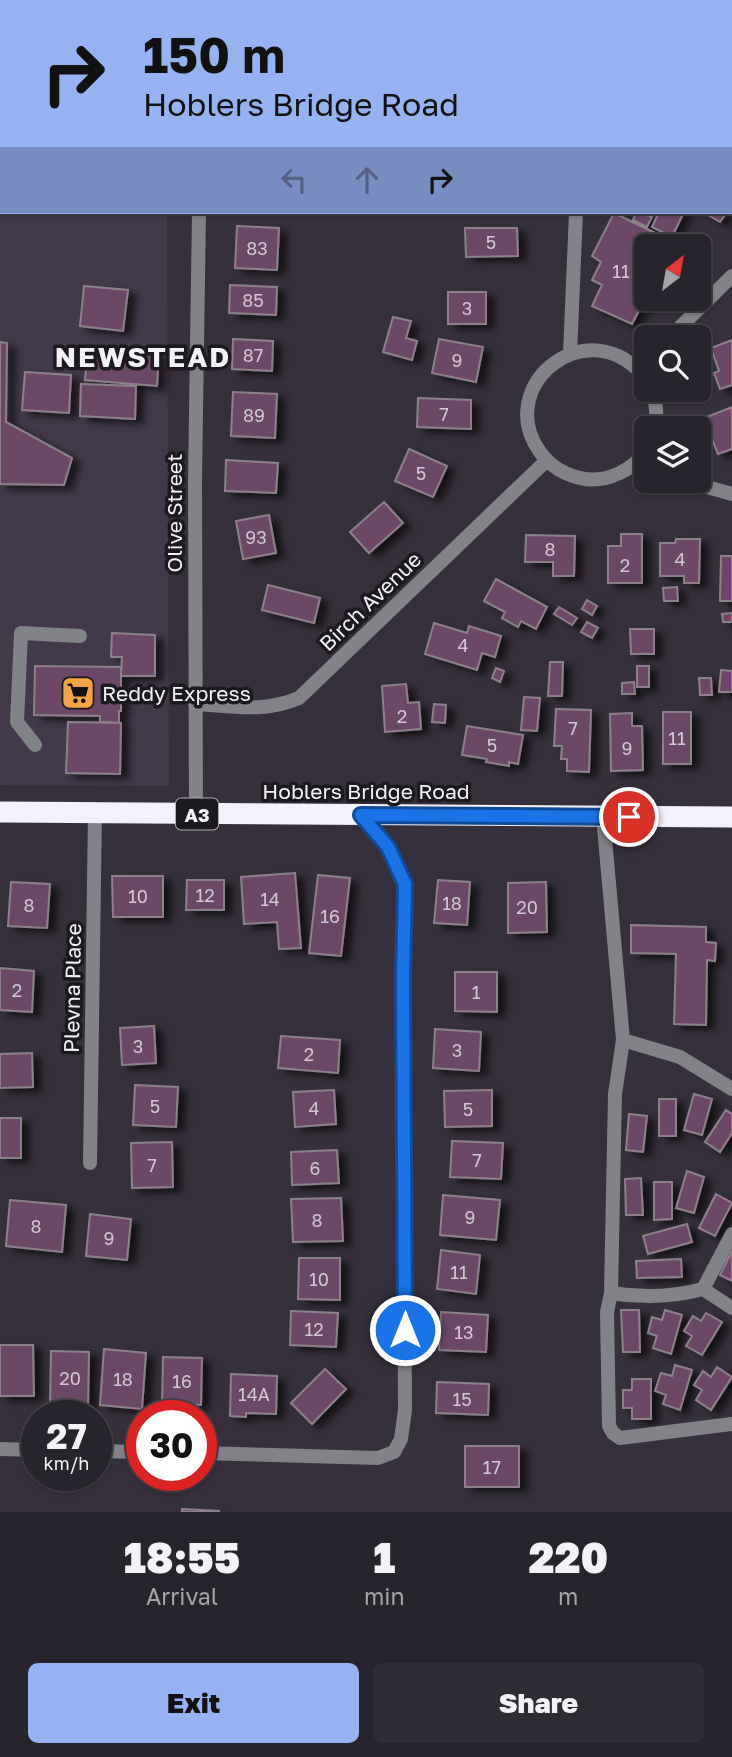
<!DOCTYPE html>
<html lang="en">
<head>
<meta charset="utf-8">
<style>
	:root { --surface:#28242d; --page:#302c35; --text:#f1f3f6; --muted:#a5a4aa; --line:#444149; --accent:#95b2f1 }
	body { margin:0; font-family:"Golos Text",sans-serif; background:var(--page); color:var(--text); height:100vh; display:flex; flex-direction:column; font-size:26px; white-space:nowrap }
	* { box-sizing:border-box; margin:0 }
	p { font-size:23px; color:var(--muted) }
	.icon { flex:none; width:38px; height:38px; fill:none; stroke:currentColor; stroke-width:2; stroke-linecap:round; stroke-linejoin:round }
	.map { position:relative; height:1512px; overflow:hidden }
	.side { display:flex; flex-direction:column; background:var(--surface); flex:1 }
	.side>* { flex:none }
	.guide { position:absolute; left:0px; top:0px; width:733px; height:214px; box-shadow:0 2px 5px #0004,0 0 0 2px var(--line); background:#95b2f1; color:#111; overflow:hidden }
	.needle { width:46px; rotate:31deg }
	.buttons { position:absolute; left:634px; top:234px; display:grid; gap:14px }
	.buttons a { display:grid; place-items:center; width:77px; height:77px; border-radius:10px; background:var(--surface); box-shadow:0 2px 5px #0004,0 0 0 2px var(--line); font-size:35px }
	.speed { position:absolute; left:21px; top:1400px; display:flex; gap:14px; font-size:35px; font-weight:700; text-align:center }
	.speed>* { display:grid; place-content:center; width:91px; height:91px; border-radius:50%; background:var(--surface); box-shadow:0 2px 5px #0004,0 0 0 2px var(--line); line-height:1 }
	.speed small { font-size:18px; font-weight:400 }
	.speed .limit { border:10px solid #d22; background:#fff; color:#111 }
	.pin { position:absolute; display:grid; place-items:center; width:60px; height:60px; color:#fff; margin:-30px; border:4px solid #fff; border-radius:50%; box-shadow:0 2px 7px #0007 }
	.me { position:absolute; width:77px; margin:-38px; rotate:0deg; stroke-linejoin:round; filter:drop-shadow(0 0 5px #0008) }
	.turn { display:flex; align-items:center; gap:24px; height:147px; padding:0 28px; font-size:32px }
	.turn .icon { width:91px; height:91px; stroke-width:2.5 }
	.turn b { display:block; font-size:49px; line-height:60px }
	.lanes { display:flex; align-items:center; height:66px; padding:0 28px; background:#0003; justify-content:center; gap:35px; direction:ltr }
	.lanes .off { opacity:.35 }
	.eta { display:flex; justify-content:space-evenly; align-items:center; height:119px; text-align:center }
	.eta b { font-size:42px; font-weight:800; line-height:49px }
	.action { display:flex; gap:14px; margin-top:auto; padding:14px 28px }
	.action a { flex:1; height:80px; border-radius:10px; background:var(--accent); color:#111; font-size:28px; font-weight:800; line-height:80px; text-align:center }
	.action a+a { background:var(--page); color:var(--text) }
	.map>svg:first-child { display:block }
</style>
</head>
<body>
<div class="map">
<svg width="732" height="1512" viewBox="0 0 732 1512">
	<defs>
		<filter id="shadow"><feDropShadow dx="8" dy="4.5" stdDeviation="3.5" flood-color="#0009"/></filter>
	</defs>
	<rect width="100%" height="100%" fill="#36303c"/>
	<path fill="#42394b" d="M0 195H2V212H167L169 786 0 785Z"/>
	<path fill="#6d4768" stroke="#8e808b" stroke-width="2" filter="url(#shadow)" d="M636 212 652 217 647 227 633 220Z
		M659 212H684L672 237 652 227Z
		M703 212H727L720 222Z
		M614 213 684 247H646V299H652L649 306 643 303 632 324 592 306 602 285 592 280 601 262 592 256Z
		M237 226 279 228 277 270 235 268Z
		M465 228H517L518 256 466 257Z
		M230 285 277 287 276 315 229 313Z
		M84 286 128 290 123 331 80 326Z
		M448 292H486V324H448Z
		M393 317 411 321 406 338 417 341 412 360 383 352Z
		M233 339 273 341 272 371 232 369Z
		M439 339 483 347 476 382 432 373Z
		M732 340V385L720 389 714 373 719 371 711 348Z
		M0 342 7 343 6 422 72 458 64 485 0 484Z
		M88 348 159 354 157 386 85 380Z
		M25 372 71 375 69 413 22 410Z
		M81 384 136 386 135 419 80 416Z
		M233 392 277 394 275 438 231 436Z
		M418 398 471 400V429L417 427Z
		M732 407V449L718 454 711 437 706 439 699 420Z
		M409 449 447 466 433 497 395 481Z
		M226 460 278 463 276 493 225 491Z
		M384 502 403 523 369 553 350 532Z
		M269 515 276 553 243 559 236 521Z
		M621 534H642V583H608V546H621Z
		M526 535 575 536 574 576H553V562H525Z
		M676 539H700L699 583H684V576H660V543H675Z
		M721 556H732V601H720Z
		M496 579 547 607 536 629 521 621 518 627 502 618 505 612 484 601Z
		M268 585 320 598 314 623 262 610Z
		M677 587 678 601H664L663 588Z
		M587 600 597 606 592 615 582 609Z
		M559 607 577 618 572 625 554 614Z
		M732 613V622H723L722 614Z
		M587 622 598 628 592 638 581 632Z
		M434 623 467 633 469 626 501 636 495 657 482 653 477 670 425 654Z
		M630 629H654V654H631Z
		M112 633 155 635V676H121L122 657H111Z
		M550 662H563L562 696H548Z
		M35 666 121 667V711H119V723L100 722V716L34 715Z
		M637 666H649V687H637Z
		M496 668 504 671 500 682 492 678Z
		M721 670 732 671V692H719Z
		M699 678H711L712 695H700Z
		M634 682 635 694H622V683Z
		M406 684 408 703 419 702 421 729 385 732 382 686Z
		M524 697 540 698 537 731 521 730Z
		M434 704 446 705 445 723 432 722Z
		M556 709 591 710 589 772 567 771V759H561L562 746H554Z
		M663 712H691V764H663Z
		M632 713V726H642L643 770 611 771 610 714Z
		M68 722 121 723 120 774 66 773Z
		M467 726 523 735 518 764 509 762V766L486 762 487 759 462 755Z
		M295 873 301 948 279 949 277 922 244 924 241 877Z
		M318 875 350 878 341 956 309 953Z
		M112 876H163V917H113Z
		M187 880H224V910H186Z
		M438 880 470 882 467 925 434 923Z
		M11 882 50 884 47 928 8 926Z
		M546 882 547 932 508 933V883Z
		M631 925 706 927V942L716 943 715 961 707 960 706 1025 674 1024 676 954 631 953Z
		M0 968 34 971 32 1012 0 1010Z
		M455 972H497V1012L455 1011Z
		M154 1026 156 1063 122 1065 120 1028Z
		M435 1029 481 1032 479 1071 433 1068Z
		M281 1036 340 1040 338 1073 278 1068Z
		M32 1053 33 1087 0 1088V1054Z
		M135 1085 178 1087 176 1127 133 1125Z
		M334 1090 336 1124 295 1127 293 1092Z
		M492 1090V1126L445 1127 444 1091Z
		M694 1094 712 1099 702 1135 684 1130Z
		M659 1099H676V1136H659Z
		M726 1110 732 1114V1133L720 1152 705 1142Z
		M629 1114 647 1116 643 1152 626 1150Z
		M0 1118H21V1158H0Z
		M452 1141 503 1143 501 1179 450 1177Z
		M172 1142 173 1187 132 1188 131 1143Z
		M337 1150 339 1183 292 1185 291 1152Z
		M687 1171 704 1177 694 1213 676 1208Z
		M641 1178 643 1215H626L625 1179Z
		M654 1182H672V1219L654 1220Z
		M716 1194 732 1203 715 1236 699 1228Z
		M443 1195 500 1200 496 1240 440 1235Z
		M341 1198 343 1241 293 1242 291 1199Z
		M10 1200 66 1205 62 1252 6 1246Z
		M90 1214 131 1219 127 1260 86 1256Z
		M687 1224 692 1242 648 1254 643 1236Z
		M441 1250 480 1255 476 1294 437 1289Z
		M732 1251V1281L720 1275Z
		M299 1258H340V1300L298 1299Z
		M681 1259 682 1277 637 1278 636 1261Z
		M621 1310H639L640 1352H623Z
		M665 1310 682 1315 671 1354 653 1348 657 1336 648 1333 652 1317 662 1320Z
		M291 1311 338 1313 336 1347 290 1345Z
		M441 1312 488 1315 486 1352 439 1350Z
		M706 1313 722 1322 702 1355 686 1346 692 1336 684 1331 693 1316 701 1321Z
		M0 1345H33L34 1396H0Z
		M104 1349 146 1353 142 1409 100 1405Z
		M51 1351 89 1352 88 1405H50Z
		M163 1357 202 1358 201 1405 162 1404Z
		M675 1365 692 1370 680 1410 663 1404 666 1395 655 1391 661 1373 672 1376Z
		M717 1367 732 1377 711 1410 696 1400 702 1390 694 1385 703 1371 711 1377Z
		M325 1369 346 1389 312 1424 291 1403Z
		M231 1374 277 1376 276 1414 246 1413V1417L230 1416Z
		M632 1379H651V1419H632V1408H623V1390H632Z
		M437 1382 489 1384 488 1415 436 1413Z
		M465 1446H519V1487H465Z
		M182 1509 219 1511V1512H182Z"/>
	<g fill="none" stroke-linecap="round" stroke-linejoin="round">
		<path stroke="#828289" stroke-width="14" d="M35 745 17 722 21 633 80 636
			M603 816 623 1040 615 1094 611 1293 607 1312 609 1426 613 1433 620 1438 732 1424
			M623 1040 680 1057 732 1089
			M703 1289 732 1234
			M611 1293C642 1298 673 1297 703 1289L732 1308"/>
		<path stroke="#828289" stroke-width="14" d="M202 2V0
			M586 2V0
			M669 338 732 276
			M570 354 576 212
			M646 379C590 307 492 385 540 452 551 467 567 476 585 479 608 482 633 470 646 451
			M652 390C656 403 658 415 655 429
			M686 481 732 494
			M195 704C232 706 264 713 299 698L546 461
			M196 814 195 480 199 212
			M90 1163 95 813
			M0 1449 37 1450
			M96 1451 142 1452
			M201 1453 378 1458 394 1452 401 1439 405 1410 403 979 405 884 389 847 361 815"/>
		<path stroke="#f1f2fc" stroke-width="21" d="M0 812 732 817"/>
	</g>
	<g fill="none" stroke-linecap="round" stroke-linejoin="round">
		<defs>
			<path id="route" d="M405 1330 403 979 405 884 388 847 361 815 629 817"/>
		</defs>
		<use href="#route" stroke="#114b97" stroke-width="18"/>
		<use href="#route" stroke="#1a73e8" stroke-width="12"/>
	</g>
	<defs>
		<symbol id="supermarket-square" viewBox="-11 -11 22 22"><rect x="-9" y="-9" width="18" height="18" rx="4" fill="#f3a443" stroke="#1c191f"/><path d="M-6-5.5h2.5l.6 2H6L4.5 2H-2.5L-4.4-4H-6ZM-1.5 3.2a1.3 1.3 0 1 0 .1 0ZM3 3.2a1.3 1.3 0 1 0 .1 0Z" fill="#111"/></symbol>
	</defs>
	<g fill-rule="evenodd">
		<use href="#supermarket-square" x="59" y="674" width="38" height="38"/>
	</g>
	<g text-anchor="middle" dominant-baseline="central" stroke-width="7" stroke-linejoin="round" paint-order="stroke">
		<g font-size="18" fill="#d3c6d5">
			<text x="491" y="242">5</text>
			<text x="257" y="248">83</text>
			<text x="621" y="271">11</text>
			<text x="253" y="300">85</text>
			<text x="467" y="308">3</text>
			<text x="253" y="355">87</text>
			<text x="457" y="360">9</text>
			<text x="444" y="414">7</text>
			<text x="254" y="415">89</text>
			<text x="421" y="473">5</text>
			<text x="256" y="537">93</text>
			<text x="550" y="549">8</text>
			<text x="680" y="559">4</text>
			<text x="625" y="565">2</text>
			<text x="463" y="645">4</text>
			<text x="402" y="716">2</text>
			<text x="573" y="728">7</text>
			<text x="677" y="738">11</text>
			<text x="492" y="745">5</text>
			<text x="627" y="748">9</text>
			<text x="205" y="895">12</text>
			<text x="138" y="896">10</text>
			<text x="270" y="899">14</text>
			<text x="452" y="903">18</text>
			<text x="29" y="905">8</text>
			<text x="527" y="907">20</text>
			<text x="330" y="916">16</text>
			<text x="17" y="990">2</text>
			<text x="476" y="992">1</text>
			<text x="138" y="1046">3</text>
			<text x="457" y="1050">3</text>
			<text x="309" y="1054">2</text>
			<text x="155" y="1106">5</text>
			<text x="314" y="1108">4</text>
			<text x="468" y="1109">5</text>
			<text x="477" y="1160">7</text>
			<text x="152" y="1165">7</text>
			<text x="315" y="1168">6</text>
			<text x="470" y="1217">9</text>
			<text x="317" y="1220">8</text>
			<text x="36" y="1226">8</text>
			<text x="109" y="1238">9</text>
			<text x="459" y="1272">11</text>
			<text x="319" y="1279">10</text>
			<text x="314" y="1329">12</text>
			<text x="464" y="1332">13</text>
			<text x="70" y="1378">20</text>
			<text x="123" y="1379">18</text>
			<text x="182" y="1381">16</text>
			<text x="254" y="1394">14A</text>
			<text x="462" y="1399">15</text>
			<text x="492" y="1467">17</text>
		</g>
		<rect fill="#1c191f" stroke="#b4b0b8" stroke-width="2" x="176" y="798.5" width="42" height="31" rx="5"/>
		<g font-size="19" font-weight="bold" fill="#f5f1f9">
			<text x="197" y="814">A3</text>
		</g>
		<g font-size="21" fill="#f5f1f9" stroke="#1c191f">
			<text transform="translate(174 513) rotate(-90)">Olive Street</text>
			<text transform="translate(370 601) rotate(-44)">Birch Avenue</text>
			<text x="366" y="791">Hoblers Bridge Road</text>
			<text transform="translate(72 988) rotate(-89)">Plevna Place</text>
		</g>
		<g font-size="21" fill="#f5f1f9" stroke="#1c191f" text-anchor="start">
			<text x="102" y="693">Reddy Express</text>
		</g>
		<g font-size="28" font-weight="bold" letter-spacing="2" fill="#f5f1f9" stroke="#1c191f">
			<text x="143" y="356">NEWSTEAD</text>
		</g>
	</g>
</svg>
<div class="buttons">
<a><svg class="needle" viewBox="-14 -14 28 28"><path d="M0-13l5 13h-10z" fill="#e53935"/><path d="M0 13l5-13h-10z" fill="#a5a4aa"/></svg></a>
<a><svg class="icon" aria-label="search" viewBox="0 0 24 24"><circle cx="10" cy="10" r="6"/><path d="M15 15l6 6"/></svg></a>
<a><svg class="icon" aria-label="layers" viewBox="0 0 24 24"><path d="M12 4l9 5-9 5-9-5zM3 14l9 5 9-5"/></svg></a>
</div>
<div class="speed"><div>27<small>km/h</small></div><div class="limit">30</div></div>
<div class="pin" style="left:629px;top:817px;background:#d93025"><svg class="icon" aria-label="arrive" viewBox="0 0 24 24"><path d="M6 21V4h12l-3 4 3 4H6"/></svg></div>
<svg class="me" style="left:405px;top:1330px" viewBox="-20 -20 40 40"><circle r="17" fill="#1a73e8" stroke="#fff" stroke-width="3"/><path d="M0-11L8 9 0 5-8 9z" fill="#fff"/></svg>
<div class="guide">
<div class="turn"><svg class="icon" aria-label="right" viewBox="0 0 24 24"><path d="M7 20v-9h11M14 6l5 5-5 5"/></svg><div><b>150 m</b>Hoblers Bridge Road</div></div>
<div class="lanes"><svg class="icon off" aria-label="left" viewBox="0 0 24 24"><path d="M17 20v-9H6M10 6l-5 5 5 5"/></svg><svg class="icon off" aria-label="ahead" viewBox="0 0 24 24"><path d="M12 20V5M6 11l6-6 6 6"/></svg><svg class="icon" aria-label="right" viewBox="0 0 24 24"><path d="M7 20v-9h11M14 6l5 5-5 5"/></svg></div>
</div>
</div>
<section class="side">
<div class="eta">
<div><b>18:55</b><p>Arrival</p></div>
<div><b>1</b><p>min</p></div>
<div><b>220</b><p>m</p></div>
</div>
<div class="action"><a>Exit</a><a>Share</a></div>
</section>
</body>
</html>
